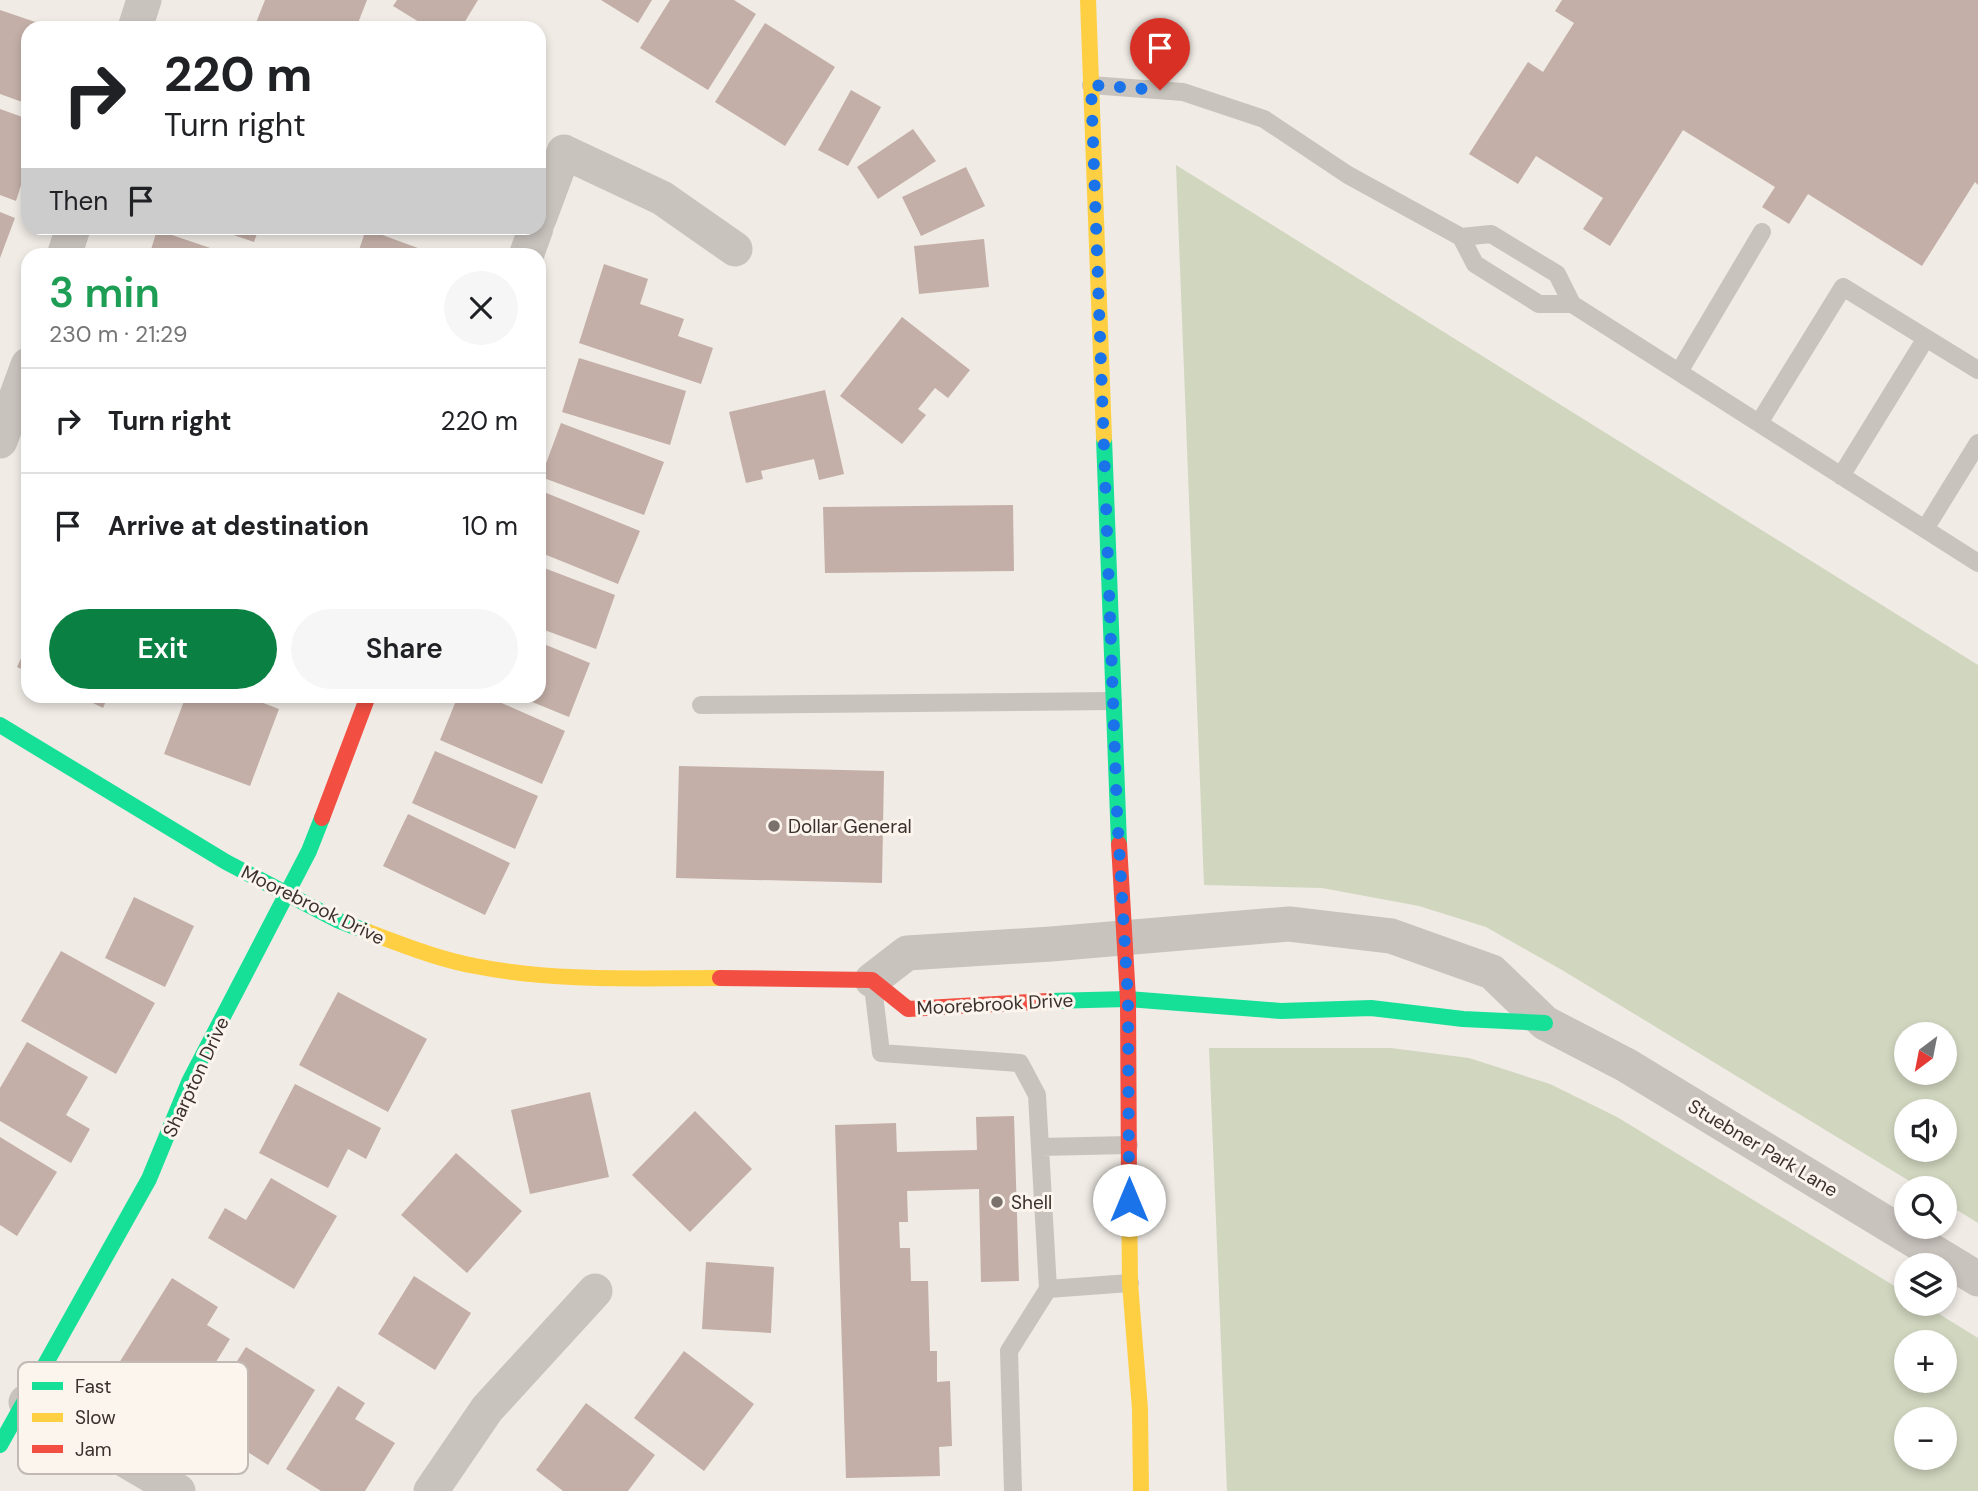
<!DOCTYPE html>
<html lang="en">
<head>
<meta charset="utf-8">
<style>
	:root { --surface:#fff; --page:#f6f6f6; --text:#202124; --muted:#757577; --line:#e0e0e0; --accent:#0b8043 }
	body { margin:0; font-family:"DM Sans",sans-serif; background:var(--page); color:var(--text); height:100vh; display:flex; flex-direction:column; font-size:26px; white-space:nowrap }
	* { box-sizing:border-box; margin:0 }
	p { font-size:23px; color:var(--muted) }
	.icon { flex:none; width:38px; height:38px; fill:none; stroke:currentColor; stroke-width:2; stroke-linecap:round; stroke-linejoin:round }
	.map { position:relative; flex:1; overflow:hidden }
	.drawer { position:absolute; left:21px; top:248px; width:525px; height:455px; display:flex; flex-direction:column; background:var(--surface); border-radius:21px; box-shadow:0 4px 10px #0003 }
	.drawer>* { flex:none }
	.guide { position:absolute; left:21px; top:21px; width:525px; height:214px; border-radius:21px; box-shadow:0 4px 10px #0003; background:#fff; color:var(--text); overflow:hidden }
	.needle { width:46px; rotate:212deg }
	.controls { position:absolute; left:1894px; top:1022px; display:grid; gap:14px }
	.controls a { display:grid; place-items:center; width:63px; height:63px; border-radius:50%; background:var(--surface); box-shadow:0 4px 10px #0003; font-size:35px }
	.pin { position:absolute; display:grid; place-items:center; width:60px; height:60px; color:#fff; margin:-72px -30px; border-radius:50% 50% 50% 0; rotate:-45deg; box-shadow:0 0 7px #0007 }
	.pin .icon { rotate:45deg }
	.me { position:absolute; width:77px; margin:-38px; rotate:0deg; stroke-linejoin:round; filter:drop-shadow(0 0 5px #0008) }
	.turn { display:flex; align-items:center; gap:24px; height:147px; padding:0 28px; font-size:32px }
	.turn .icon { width:91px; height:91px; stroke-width:2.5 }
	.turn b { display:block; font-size:49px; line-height:60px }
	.then { display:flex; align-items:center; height:66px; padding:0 28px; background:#0003; gap:14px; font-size:26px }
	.round { display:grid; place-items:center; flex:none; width:74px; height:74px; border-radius:37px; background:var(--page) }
	.headline { display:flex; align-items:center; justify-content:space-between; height:119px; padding:0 28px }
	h1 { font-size:42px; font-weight:600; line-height:52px; color:#1e9e55 }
	.button { display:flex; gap:14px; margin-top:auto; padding:14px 28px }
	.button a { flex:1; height:80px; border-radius:42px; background:var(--accent); color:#fff; font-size:28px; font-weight:600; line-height:80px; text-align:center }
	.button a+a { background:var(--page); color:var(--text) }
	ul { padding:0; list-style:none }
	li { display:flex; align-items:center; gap:21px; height:105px; padding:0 28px; border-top:2px solid var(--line) }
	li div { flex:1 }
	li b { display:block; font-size:26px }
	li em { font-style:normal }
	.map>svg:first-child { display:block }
</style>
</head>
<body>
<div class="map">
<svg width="1978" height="1491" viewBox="0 0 1978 1491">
	<rect width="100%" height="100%" fill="#f0ebe5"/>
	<path fill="#d1d6bf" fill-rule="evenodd" d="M1176 165 1978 665V1223L1944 1202V1188H1921L1562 970 1486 927 1419 906 1322 888 1204 885ZM1906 1034H1944V1073H1906ZM1906 1111H1944V1150H1906Z
		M1209 1048H1391L1469 1058 1550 1084 1617 1117 1906 1293V1304H1923L1978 1338V1491H1227ZM1906 1342H1944V1381H1906ZM1906 1419H1944V1458H1906Z"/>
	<path fill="#c3afa7" d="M265 0H367L356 28H254Z
		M397 0H478L461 28H429L393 6Z
		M601 0H652L638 23Z
		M670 0H734L756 14 708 90 640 48Z
		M1562 0H1978V185L1975 182 1922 266 1808 194 1789 224 1762 207 1775 187 1683 130 1610 246 1583 229 1603 198 1536 156 1518 184 1469 154 1528 62 1543 72 1574 23 1555 11Z
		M0 10 53 28H28V104L0 94Z
		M765 23 835 67 785 146 715 102Z
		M851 90 881 107 848 166 818 150Z
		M0 109 28 119V163L16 201 0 195Z
		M913 129 936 161 878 199 857 167Z
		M966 167 985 206 921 236 902 197Z
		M0 212 15 218 0 258Z
		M213 228H259L254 242Z
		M366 229 437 255V256H357Z
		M157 230 231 255V256H149Z
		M984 239 989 287 919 294 914 246Z
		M604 264 648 279 640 304 684 319 678 336 713 348 701 384 579 343Z
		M902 317 970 370 948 398 935 388 918 409 926 415 902 444 840 396Z
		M579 358 686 391 670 445 562 412Z
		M825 390 844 474 819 480 814 459 761 471 763 479 746 483 729 412Z
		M561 423 664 462 644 515 541 477Z
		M539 490 640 531 618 584 539 552Z
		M1013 505 1014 571 825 573 823 507Z
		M539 566 615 595 596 649 539 628Z
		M539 642 590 663 569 717 520 697 539 696Z
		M28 643V672L17 667Z
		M79 696H108L103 708Z
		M186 696H245L279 709 250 786 164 754Z
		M458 696H486L565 731 542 784 440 740Z
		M435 751 538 796 515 849 412 803Z
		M679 766 884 771 882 883 676 878Z
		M408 814 510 863 485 915 383 866Z
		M134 897 194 926 165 987 105 958Z
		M61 951 155 1003 116 1074 21 1021Z
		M338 992 427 1039 388 1112 299 1065Z
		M27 1042 88 1077 66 1115 90 1129 71 1163 0 1121V1088Z
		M295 1084 381 1128 366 1159 348 1149 328 1188 259 1153Z
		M590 1092 609 1177 530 1194 511 1110Z
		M695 1111 752 1169 690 1232 632 1175Z
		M1014 1116 1019 1281 981 1282 979 1189 907 1191 908 1222H899L900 1248H910L911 1281H928L930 1351H937V1382L950 1381 952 1446 939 1447 940 1476 846 1478 835 1125 896 1123 897 1152 977 1150 976 1117Z
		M0 1137 57 1172 17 1236 0 1225Z
		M456 1153 522 1211 467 1273 401 1215Z
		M271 1178 337 1216 294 1289 208 1238 225 1208 246 1220Z
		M706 1262 774 1267 771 1333 702 1329Z
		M414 1276 471 1313 435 1370 378 1334Z
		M172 1278 218 1307 207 1325 230 1339 184 1414 114 1371Z
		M246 1347 315 1390 268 1465 199 1421Z
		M684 1351 754 1404 704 1471 634 1418Z
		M338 1386 365 1403 355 1419 395 1443 365 1491H321L286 1469Z
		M586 1403 655 1455 628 1491H563L536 1470Z"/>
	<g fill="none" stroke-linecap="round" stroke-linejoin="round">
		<path stroke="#c9c3be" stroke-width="18" d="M1091 85 1183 92 1264 119 1348 175 1461 237 1475 264 1539 304H1572
			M1461 237 1491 234 1557 274 1572 304 1978 563
			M1679 372 1762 232
			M1759 423 1843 287 1978 370
			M1841 476 1926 338
			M1925 529 1978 443
			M701 705 1113 701
			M873 986 881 1053 1020 1063 1037 1095 1048 1289 1009 1351 1013 1491
			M1040 1147 1129 1145
			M1048 1289 1130 1283"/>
		<path stroke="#c9c3be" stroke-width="35" d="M135 28 144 0
			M539 219 564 152 662 198 735 249
			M64 256 73 228
			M526 256 536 228
			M0 441 28 365
			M872 980 907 953 1051 944 1289 924 1391 936 1492 972 1545 1023 1626 1065 1978 1279
			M26 1402 178 1491
			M431 1491 487 1409 595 1291"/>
		<path stroke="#16e098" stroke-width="16" d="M1104 438 1119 844
			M0 725 226 862 337 920 368 932
			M1049 1001 1128 999 1281 1011 1371 1008 1463 1019 1545 1023
			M0 1445 149 1179 189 1082 309 851 322 818"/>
		<path stroke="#ffcf43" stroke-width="16" d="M1088 0 1104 438
			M368 932C403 945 438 959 475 966 555 982 639 978 720 978
			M1129 1185 1130 1283 1140 1409 1141 1491"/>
		<path stroke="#f24e42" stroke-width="16" d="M322 818 368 696
			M1119 844 1128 999 1129 1185
			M720 978 872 980 908 1009 1049 1001"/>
	</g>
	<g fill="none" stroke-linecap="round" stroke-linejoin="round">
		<path stroke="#1a73e8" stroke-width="12" stroke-dasharray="0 21.6" d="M1129 1200 1128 999 1117 812 1091 85 1160 90"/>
	</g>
	<g fill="#7a716c" stroke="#fbf5ee" stroke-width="2.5">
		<circle cx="774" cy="826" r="7"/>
		<circle cx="997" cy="1202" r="7"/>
	</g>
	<g text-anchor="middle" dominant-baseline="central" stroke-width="6" stroke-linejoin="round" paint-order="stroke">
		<g font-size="19" fill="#3b302b" stroke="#fbf5ee" text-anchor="start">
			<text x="788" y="826">Dollar General</text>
			<text x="1011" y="1202">Shell</text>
		</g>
		<g font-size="19" fill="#3b302b" stroke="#fbf5ee">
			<text transform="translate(313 905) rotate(26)">Moorebrook Drive</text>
			<text transform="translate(995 1004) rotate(-3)">Moorebrook Drive</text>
			<text transform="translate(196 1077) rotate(-65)">Sharpton Drive</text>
			<text transform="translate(1763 1148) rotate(31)">Stuebner Park Lane</text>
		</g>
	</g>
	<rect x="18" y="1362" width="230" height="112" rx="10" fill="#fbf5ee" stroke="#c1bab4" stroke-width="2"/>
	<rect x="32" y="1382" width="31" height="8" fill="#16e098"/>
	<rect x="32" y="1413" width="31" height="9" fill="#ffcf43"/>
	<rect x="32" y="1445" width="31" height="8" fill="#f24e42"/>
	<g font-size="19" fill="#3b302b">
		<text x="75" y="1393">Fast</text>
		<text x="75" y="1424">Slow</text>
		<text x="75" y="1456">Jam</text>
	</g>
</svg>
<div class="controls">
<a><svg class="needle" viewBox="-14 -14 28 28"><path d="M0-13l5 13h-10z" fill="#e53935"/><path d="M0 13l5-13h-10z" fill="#757577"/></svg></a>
<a><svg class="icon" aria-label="sound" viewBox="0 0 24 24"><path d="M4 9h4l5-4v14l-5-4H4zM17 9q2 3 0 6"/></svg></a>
<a><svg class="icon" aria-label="search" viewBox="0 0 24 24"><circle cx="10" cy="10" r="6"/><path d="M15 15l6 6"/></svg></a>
<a><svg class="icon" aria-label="layers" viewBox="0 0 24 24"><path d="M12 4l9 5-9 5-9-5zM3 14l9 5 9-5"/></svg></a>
<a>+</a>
<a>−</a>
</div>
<div class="pin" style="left:1160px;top:90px;background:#d93025"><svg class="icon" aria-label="arrive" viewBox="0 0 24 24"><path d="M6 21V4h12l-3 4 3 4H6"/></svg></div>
<svg class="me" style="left:1129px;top:1200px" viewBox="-20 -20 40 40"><circle r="19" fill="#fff"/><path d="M0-13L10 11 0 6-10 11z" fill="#1a73e8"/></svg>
<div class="guide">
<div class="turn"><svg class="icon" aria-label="right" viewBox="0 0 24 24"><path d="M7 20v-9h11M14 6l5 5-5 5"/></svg><div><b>220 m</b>Turn right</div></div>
<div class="then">Then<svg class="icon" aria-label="arrive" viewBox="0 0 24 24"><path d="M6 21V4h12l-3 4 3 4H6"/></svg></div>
</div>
<section class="drawer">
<div class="headline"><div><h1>3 min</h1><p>230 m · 21:29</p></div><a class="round"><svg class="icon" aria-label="close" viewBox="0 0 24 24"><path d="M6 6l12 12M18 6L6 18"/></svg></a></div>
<ul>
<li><svg class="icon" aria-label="right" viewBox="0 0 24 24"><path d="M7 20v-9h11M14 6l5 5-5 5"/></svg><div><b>Turn right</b></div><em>220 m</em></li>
<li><svg class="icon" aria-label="arrive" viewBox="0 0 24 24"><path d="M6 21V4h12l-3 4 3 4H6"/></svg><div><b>Arrive at destination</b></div><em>10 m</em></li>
</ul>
<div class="button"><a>Exit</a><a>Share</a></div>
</section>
</div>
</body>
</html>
